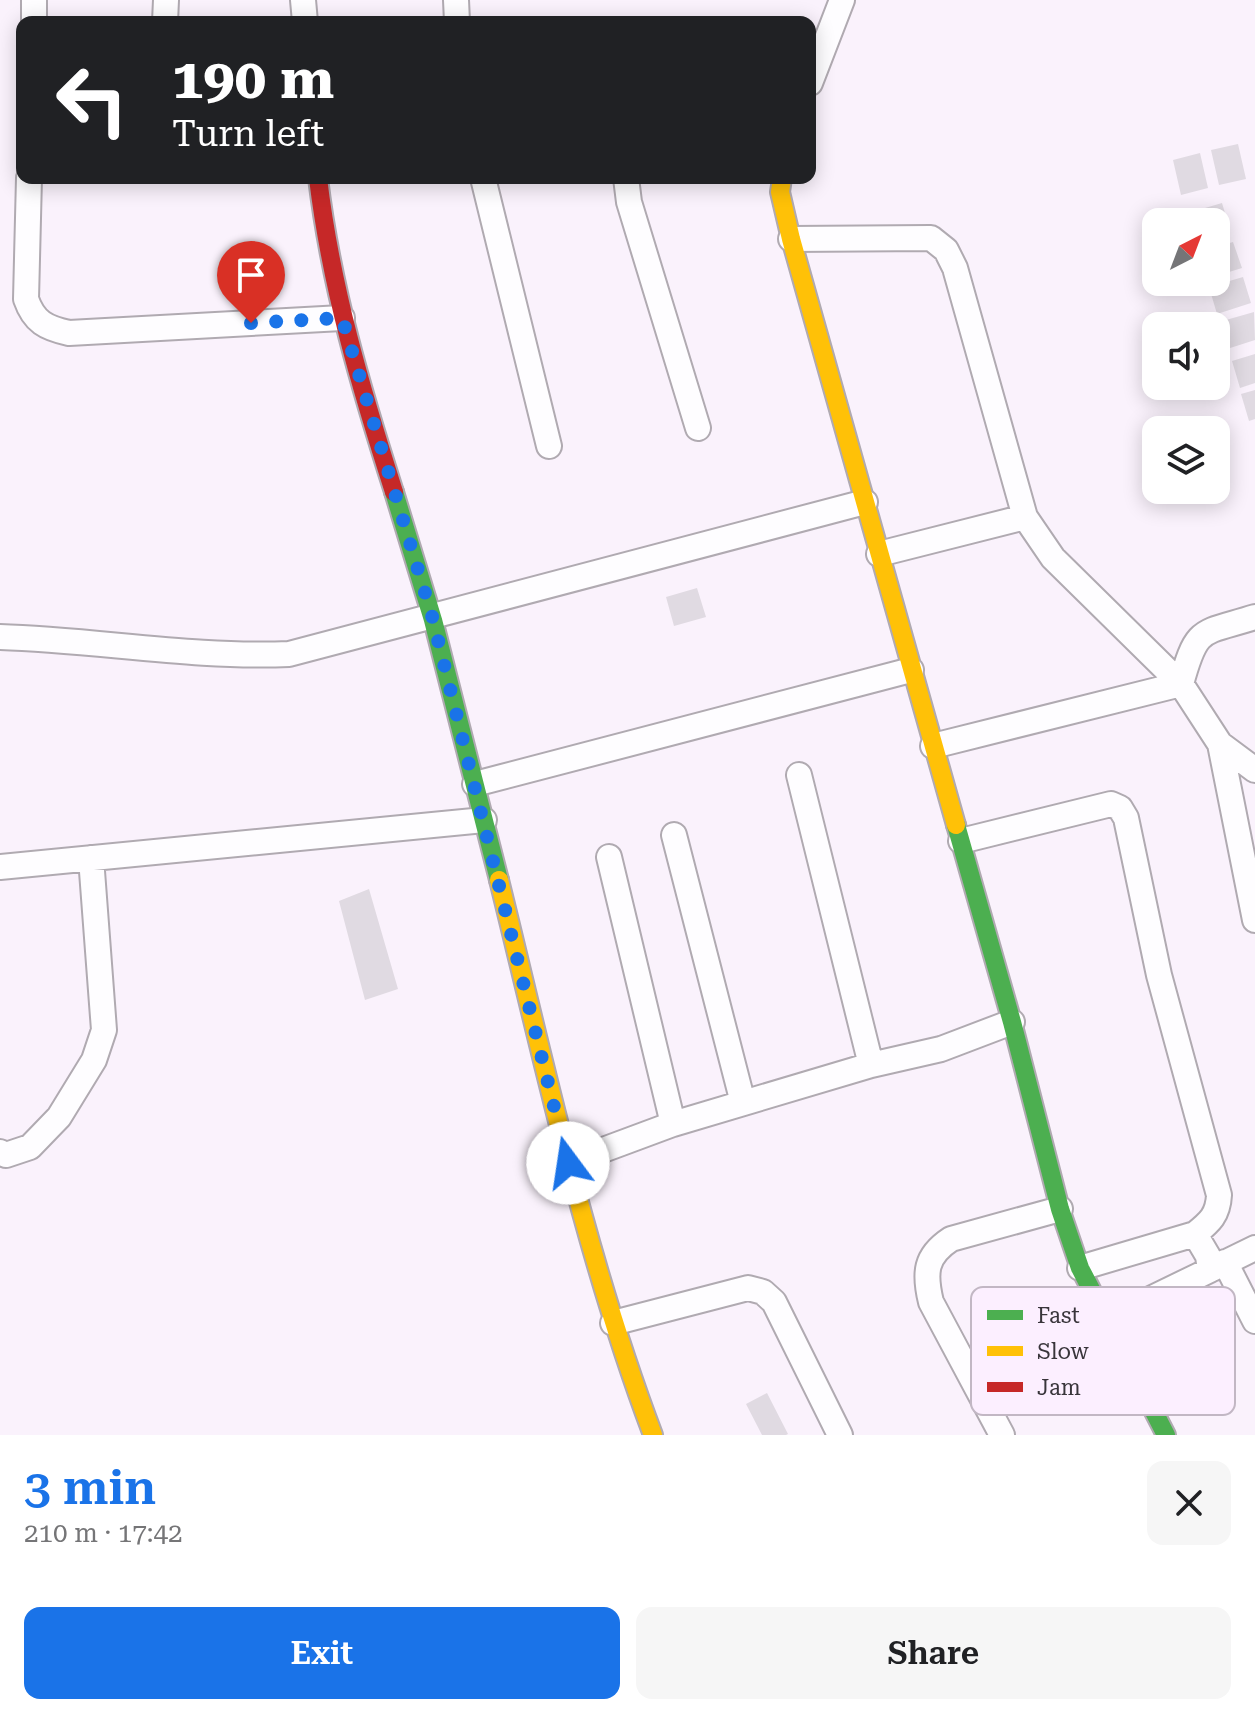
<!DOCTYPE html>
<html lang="en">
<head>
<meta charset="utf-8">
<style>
	:root { --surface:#fff; --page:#f6f6f6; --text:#202124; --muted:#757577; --accent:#1a73e8 }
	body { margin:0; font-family:"Roboto Serif",serif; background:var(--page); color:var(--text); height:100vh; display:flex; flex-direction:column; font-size:30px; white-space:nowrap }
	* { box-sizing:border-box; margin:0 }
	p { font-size:26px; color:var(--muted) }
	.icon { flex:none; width:44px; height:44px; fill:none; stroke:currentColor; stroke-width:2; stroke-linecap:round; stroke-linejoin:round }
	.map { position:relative; height:1435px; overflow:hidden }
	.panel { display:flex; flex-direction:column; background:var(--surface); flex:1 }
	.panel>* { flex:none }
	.hud { position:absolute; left:16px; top:16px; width:800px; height:168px; border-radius:16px; box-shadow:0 4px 20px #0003; background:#202124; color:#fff; overflow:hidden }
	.needle { width:52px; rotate:42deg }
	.fabs { position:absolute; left:1142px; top:208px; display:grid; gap:16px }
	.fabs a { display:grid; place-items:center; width:88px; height:88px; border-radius:16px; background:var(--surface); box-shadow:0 4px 20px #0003; font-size:40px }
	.pin { position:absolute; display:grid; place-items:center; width:68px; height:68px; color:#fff; margin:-82px -34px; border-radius:50% 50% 50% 0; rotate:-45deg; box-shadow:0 0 8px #0007 }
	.pin .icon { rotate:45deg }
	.me { position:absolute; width:88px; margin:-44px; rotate:346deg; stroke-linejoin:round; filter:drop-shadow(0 0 6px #0008) }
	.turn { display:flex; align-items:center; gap:28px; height:168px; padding:0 24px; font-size:36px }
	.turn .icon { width:104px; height:104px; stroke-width:2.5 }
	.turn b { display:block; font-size:56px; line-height:68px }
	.round { display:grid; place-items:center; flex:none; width:84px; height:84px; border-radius:16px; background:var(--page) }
	.overview { display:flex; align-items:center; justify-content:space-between; height:136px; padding:0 24px }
	h1 { font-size:48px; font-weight:600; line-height:60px; color:var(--accent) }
	.cta { display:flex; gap:16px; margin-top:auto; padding:16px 24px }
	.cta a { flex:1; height:92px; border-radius:16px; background:var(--accent); color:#fff; font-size:32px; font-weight:600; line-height:92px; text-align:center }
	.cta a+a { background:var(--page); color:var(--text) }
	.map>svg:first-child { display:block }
</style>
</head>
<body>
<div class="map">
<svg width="1255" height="1435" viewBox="0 0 1255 1435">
	<rect width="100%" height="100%" fill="#faf2fc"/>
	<path fill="#e0dae2" d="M1238 144 1246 179 1219 185 1211 150Z
		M1200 153 1208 188 1181 195 1173 160Z
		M1222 203 1230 230 1216 234V222H1190L1188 213Z
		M1233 242 1242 268 1216 276V247Z
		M1243 277 1251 303 1217 314 1209 287Z
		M1254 312 1255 340 1227 349 1219 322Z
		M1255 354V383L1240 388 1232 361Z
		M1255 390V419L1249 421 1241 394Z
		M697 588 706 617 674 626 666 597Z
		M369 889 398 989 365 1000 339 901Z
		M767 1393 788 1434 786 1435H762L746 1404Z"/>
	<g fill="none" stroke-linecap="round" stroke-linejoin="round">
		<defs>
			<path id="street" d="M303 0 305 22
				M456 0 457 22
				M34 22V0
				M165 22 166 0
				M810 83 842 0
				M29 178 26 299C34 322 46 328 69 333L342 318
				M483 178 549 446
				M626 178 629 202 698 428
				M791 239 931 238 946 250 955 268 1025 517 1053 558 1181 684 1220 744 1255 770
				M879 554 1025 517
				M0 637C97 640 192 658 289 654L865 502
				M1220 744 1255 920
				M933 746 1181 684C1197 625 1201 634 1255 617
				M799 775 871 1065 941 1049 1012 1022
				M475 784 911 670
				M674 835 743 1103
				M961 841 1111 804 1120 808 1126 818 1159 975 1219 1195C1218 1215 1210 1222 1195 1234L1208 1256 1210 1270 1107 1320
				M0 867 484 820
				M673 1124 871 1065
				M0 1152 6 1155 30 1147 59 1117 94 1060 104 1030 91 858
				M568 1163 673 1124 609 857
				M1225 1262 1255 1321
				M1080 1268 1195 1234
				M1212 1269 1255 1248
				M613 1323 748 1288 763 1292 774 1302 840 1435
				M1002 1435 931 1302C924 1273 925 1256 951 1239L1060 1209"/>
			<path id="fast" d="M394 492 433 620 499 880
				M956 825 1012 1022 1060 1209 1080 1268 1166 1435"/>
			<path id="slow" d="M782 178 780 192 791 239 956 825
				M499 880C545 1066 585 1255 653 1435"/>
			<path id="jam" d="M318 178C331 287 361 389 394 492"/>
		</defs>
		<use href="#street" stroke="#b0aab1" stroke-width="28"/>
		<use href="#fast" stroke="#b0aab1" stroke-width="22"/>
		<use href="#slow" stroke="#b0aab1" stroke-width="22"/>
		<use href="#jam" stroke="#b0aab1" stroke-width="22"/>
		<use href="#street" stroke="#fefdff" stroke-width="24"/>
		<use href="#fast" stroke="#4caf50" stroke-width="18"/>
		<use href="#slow" stroke="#ffc107" stroke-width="18"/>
		<use href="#jam" stroke="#c62828" stroke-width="18"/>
	</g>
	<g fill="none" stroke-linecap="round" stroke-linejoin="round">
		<path stroke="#1a73e8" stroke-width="14" stroke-dasharray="0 25.2" d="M251 323 342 318 432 616 568 1163"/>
	</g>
	<rect x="971" y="1287" width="264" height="128" rx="12" fill="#fcefff" stroke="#c2b7c4" stroke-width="2"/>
	<rect x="987" y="1310" width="36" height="10" fill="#4caf50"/>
	<rect x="987" y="1346" width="36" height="10" fill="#ffc107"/>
	<rect x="987" y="1382" width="36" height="10" fill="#c62828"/>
	<g font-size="22" fill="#39353b">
		<text x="1037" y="1323">Fast</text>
		<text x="1037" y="1359">Slow</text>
		<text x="1037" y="1395">Jam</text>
	</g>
</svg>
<div class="fabs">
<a><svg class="needle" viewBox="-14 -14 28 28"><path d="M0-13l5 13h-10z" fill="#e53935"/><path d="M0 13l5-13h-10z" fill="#757577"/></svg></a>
<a><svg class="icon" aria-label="sound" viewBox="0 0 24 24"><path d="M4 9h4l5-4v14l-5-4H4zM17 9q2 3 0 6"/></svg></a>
<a><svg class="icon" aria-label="layers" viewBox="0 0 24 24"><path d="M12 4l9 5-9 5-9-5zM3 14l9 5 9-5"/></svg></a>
</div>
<div class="pin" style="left:251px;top:323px;background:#d93025"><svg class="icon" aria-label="arrive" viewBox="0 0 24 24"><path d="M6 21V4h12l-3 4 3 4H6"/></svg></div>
<svg class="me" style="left:568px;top:1163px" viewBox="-20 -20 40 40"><circle r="19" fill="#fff"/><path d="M0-13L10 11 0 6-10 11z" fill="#1a73e8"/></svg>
<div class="hud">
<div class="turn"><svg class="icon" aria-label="left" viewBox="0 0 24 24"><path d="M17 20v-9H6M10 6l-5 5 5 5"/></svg><div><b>190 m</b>Turn left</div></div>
</div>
</div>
<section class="panel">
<div class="overview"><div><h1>3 min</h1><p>210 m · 17:42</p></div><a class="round"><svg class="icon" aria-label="close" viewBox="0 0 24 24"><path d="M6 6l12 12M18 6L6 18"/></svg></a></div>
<div class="cta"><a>Exit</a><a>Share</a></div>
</section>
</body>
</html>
